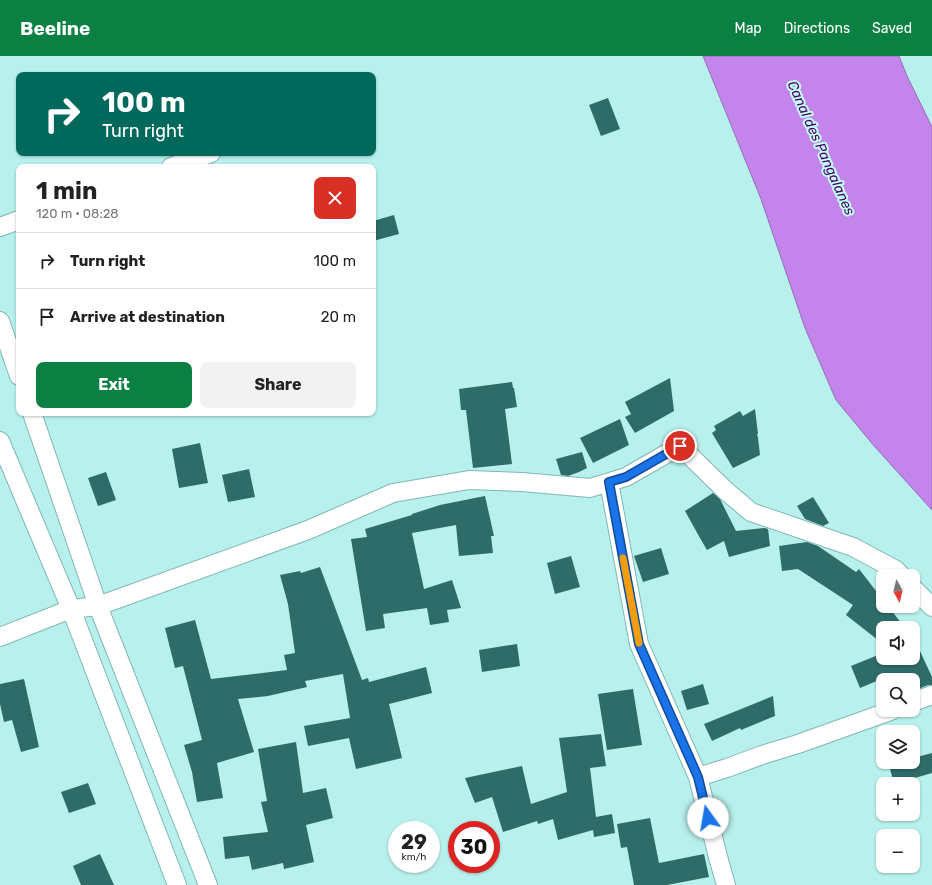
<!DOCTYPE html>
<html lang="en">
<head>
<meta charset="utf-8">
<style>
	:root { --surface:#fff; --page:#f2f2f2; --text:#222; --muted:#767676; --line:#e0e0e0; --accent:#0b8043 }
	body { margin:0; font-family:Rubik,sans-serif; background:var(--page); color:var(--text); height:100vh; display:flex; flex-direction:column; font-size:15px; white-space:nowrap }
	* { box-sizing:border-box; margin:0 }
	p { font-size:13px; color:var(--muted) }
	.icon { flex:none; width:22px; height:22px; fill:none; stroke:currentColor; stroke-width:2; stroke-linecap:round; stroke-linejoin:round }
	.map { position:relative; flex:1; overflow:hidden }
	.sheet { position:absolute; left:16px; top:108px; width:360px; height:252px; display:flex; flex-direction:column; background:var(--surface); border-radius:8px; box-shadow:0 1px 3px #0004 }
	.sheet>* { flex:none }
	.top-card { position:absolute; left:16px; top:16px; width:360px; height:84px; border-radius:8px; box-shadow:0 1px 3px #0004; background:#00695c; color:#fff; overflow:hidden }
	.needle { width:26px; rotate:172deg }
	.fabs { position:absolute; left:876px; top:513px; display:grid; gap:8px }
	.fabs a { display:grid; place-items:center; width:44px; height:44px; border-radius:8px; background:var(--surface); box-shadow:0 1px 3px #0004; font-size:20px }
	.speed { position:absolute; left:388px; top:765px; display:flex; gap:8px; font-size:20px; font-weight:700; text-align:center }
	.speed>* { display:grid; place-content:center; width:52px; height:52px; border-radius:50%; background:var(--surface); box-shadow:0 1px 3px #0004; line-height:1 }
	.speed small { font-size:10px; font-weight:400 }
	.speed .limit { border:6px solid #d22; background:#fff; color:#111 }
	.pin { position:absolute; display:grid; place-items:center; width:34px; height:34px; color:#fff; margin:-17px; border:2px solid #fff; border-radius:50%; box-shadow:0 1px 4px #0007 }
	.me { position:absolute; width:44px; margin:-22px; rotate:347deg; stroke-linejoin:round; filter:drop-shadow(0 0 3px #0008) }
	.turn { display:flex; align-items:center; gap:14px; height:84px; padding:0 20px; font-size:18px }
	.turn .icon { width:52px; height:52px; stroke-width:2.5 }
	.turn b { display:block; font-size:28px; line-height:34px }
	.round { display:grid; place-items:center; flex:none; width:42px; height:42px; border-radius:8px; background:var(--page) }
	.headline { display:flex; align-items:center; justify-content:space-between; height:68px; padding:0 20px }
	h1 { font-size:24px; font-weight:700; line-height:30px }
	.action { display:flex; gap:8px; margin-top:auto; padding:8px 20px }
	.action a { flex:1; height:46px; border-radius:8px; background:var(--accent); color:#fff; font-size:16px; font-weight:700; line-height:46px; text-align:center }
	.action a+a { background:var(--page); color:var(--text) }
	ul { padding:0; list-style:none }
	li { display:flex; align-items:center; gap:12px; height:56px; padding:0 20px; border-top:1px solid var(--line) }
	li div { flex:1 }
	li b { display:block; font-size:15px }
	li em { font-style:normal }
	header { display:flex; align-items:center; gap:24px; box-sizing:border-box; height:56px; padding:0 20px; background:var(--accent); color:#fff }
	header strong { font-size:19px }
	nav { display:flex; gap:22px; margin-inline-start:auto; font-size:14px }
	.map>svg:first-child { display:block }
</style>
</head>
<body>
<header>
<strong>Beeline</strong>
<nav><a>Map</a><a>Directions</a><a>Saved</a></nav>
</header>
<div class="map">
<svg width="932" height="829" viewBox="0 0 932 829">
	<rect width="100%" height="100%" fill="#b7f0ec"/>
	<path fill="#c384eb" stroke="#946eb6" d="M703 0H899L907 20 932 71V454L875 391 836 344 805 272 761 143Z"/>
	<path fill="#2e6c69" d="M608 42 620 73 601 80 589 49Z
		M394 159 399 178 373 185V165Z
		M670 322 674 355 635 377 625 361 631 358 625 346Z
		M512 326 513 332H514L517 351 505 353 512 408 473 412 466 354H461L459 333Z
		M755 353 758 378H757L758 382 760 399 733 412 712 377 716 374 714 370 740 355 743 360Z
		M620 363 629 389 593 407 580 382Z
		M200 387 208 427 179 432 172 393Z
		M582 396 587 412 579 416 568 420 561 419 556 403Z
		M249 413 255 441 228 446 222 419Z
		M106 416 116 444 98 450 88 422Z
		M713 437 720 443 736 475 765 472 768 473 770 490 729 501 724 485 707 494 700 482 685 455Z
		M485 440 494 480H491L493 497 459 500 456 469 412 477 424 533 452 524 461 552 447 554 449 566 430 569 427 552 383 558 385 572 366 575 351 483 367 481 365 473 412 459V458L440 449Z
		M813 441 829 467 823 470 805 463 797 450Z
		M807 486 818 490 856 516 859 513 883 544V550H888L905 572H883V588L846 559 853 549 798 513 782 515 779 490Z
		M661 492 669 518 643 526 634 500Z
		M571 500 580 531 555 538 547 507Z
		M320 511 362 624 368 622 369 626 426 611 432 637 389 648 402 702 356 713 349 682 308 690 304 670 350 662 343 618 305 625 307 631 268 640 238 643 254 696 217 707 223 742 197 746 192 716 184 689 202 684 183 610 175 612 165 572 195 564 211 623 287 614 284 599 295 597 288 548 280 519 300 515 301 517Z
		M913 581 919 591 920 595 932 621V629H928L913 635V624H879L860 632 851 610 883 597V602H913Z
		M517 588 520 610 482 616 479 594Z
		M24 623 39 691 21 696 12 664 4 666 0 648V628Z
		M703 628 709 648 687 654 681 635Z
		M633 633 642 689 607 694 598 638Z
		M773 640 775 660 741 674 740 672 712 685 704 668Z
		M601 678 606 710 590 712 596 761 612 758 615 777 594 781 593 774 558 784 553 763 538 768 537 765 503 776 492 741 475 747 465 722 522 710 531 748 567 736 559 682Z
		M296 686 303 737 326 732 333 762 306 769 314 806 284 813 283 807 252 814 249 800 225 803 223 781 268 776 261 746 267 745 258 693Z
		M932 697V717L894 728 889 709 900 706H913V702Z
		M88 727 96 748 69 757 61 736Z
		M650 762 659 807 704 798 709 821 667 829H634L627 791 621 792 617 768Z
		M100 798 114 829H81L73 810Z"/>
	<g fill="none" stroke-linecap="round" stroke-linejoin="round">
		<defs>
			<path id="minor" d="M171 111 211 97
				M0 171 19 164
				M0 265 19 320
				M32 357 98 550 208 829
				M0 385 71 553 177 829
				M609 426 639 588 698 721
				M913 532 932 551
				M0 581 71 553 98 550 308 474 393 437 469 424 522 426 590 432 626 421 680 390 726 435 751 456 853 491 896 514 902 520
				M913 646 932 639
				M726 829 718 801 698 721 727 712 762 699 798 688 893 654"/>
		</defs>
		<use href="#minor" stroke="#80b7b4" stroke-width="20"/>
		<use href="#minor" stroke="#fff" stroke-width="18"/>
	</g>
	<g fill="none" stroke-linecap="round" stroke-linejoin="round">
		<defs>
			<path id="route" d="M680 390 626 421 609 426 639 588 698 721 708 762"/>
		</defs>
		<use href="#route" stroke="#114b97" stroke-width="10"/>
		<use href="#route" stroke="#1a73e8" stroke-width="7"/>
		<path stroke="#f59e0b" stroke-width="7" d="M623 502 639 587"/>
	</g>
	<g text-anchor="middle" dominant-baseline="central" stroke-width="4" stroke-linejoin="round" paint-order="stroke">
		<g font-size="14" font-style="italic" fill="#470164" stroke="#c4fdfa">
			<text transform="translate(821 92) rotate(66)">Canal des Pangalanes</text>
		</g>
	</g>
</svg>
<div class="fabs">
<a><svg class="needle" viewBox="-14 -14 28 28"><path d="M0-13l5 13h-10z" fill="#e53935"/><path d="M0 13l5-13h-10z" fill="#767676"/></svg></a>
<a><svg class="icon" aria-label="sound" viewBox="0 0 24 24"><path d="M4 9h4l5-4v14l-5-4H4zM17 9q2 3 0 6"/></svg></a>
<a><svg class="icon" aria-label="search" viewBox="0 0 24 24"><circle cx="10" cy="10" r="6"/><path d="M15 15l6 6"/></svg></a>
<a><svg class="icon" aria-label="layers" viewBox="0 0 24 24"><path d="M12 4l9 5-9 5-9-5zM3 14l9 5 9-5"/></svg></a>
<a>+</a>
<a>−</a>
</div>
<div class="speed"><div>29<small>km/h</small></div><div class="limit">30</div></div>
<div class="pin" style="left:680px;top:390px;background:#d93025"><svg class="icon" aria-label="arrive" viewBox="0 0 24 24"><path d="M6 21V4h12l-3 4 3 4H6"/></svg></div>
<svg class="me" style="left:708px;top:762px" viewBox="-20 -20 40 40"><circle r="19" fill="#fff"/><path d="M0-13L10 11 0 6-10 11z" fill="#1a73e8"/></svg>
<div class="top-card">
<div class="turn"><svg class="icon" aria-label="right" viewBox="0 0 24 24"><path d="M7 20v-9h11M14 6l5 5-5 5"/></svg><div><b>100 m</b>Turn right</div></div>
</div>
<section class="sheet">
<div class="headline"><div><h1>1 min</h1><p>120 m · 08:28</p></div><a class="round" style="background:#d93025;color:#fff"><svg class="icon" aria-label="close" viewBox="0 0 24 24"><path d="M6 6l12 12M18 6L6 18"/></svg></a></div>
<ul>
<li><svg class="icon" aria-label="right" viewBox="0 0 24 24"><path d="M7 20v-9h11M14 6l5 5-5 5"/></svg><div><b>Turn right</b></div><em>100 m</em></li>
<li><svg class="icon" aria-label="arrive" viewBox="0 0 24 24"><path d="M6 21V4h12l-3 4 3 4H6"/></svg><div><b>Arrive at destination</b></div><em>20 m</em></li>
</ul>
<div class="action"><a>Exit</a><a>Share</a></div>
</section>
</div>
</body>
</html>
